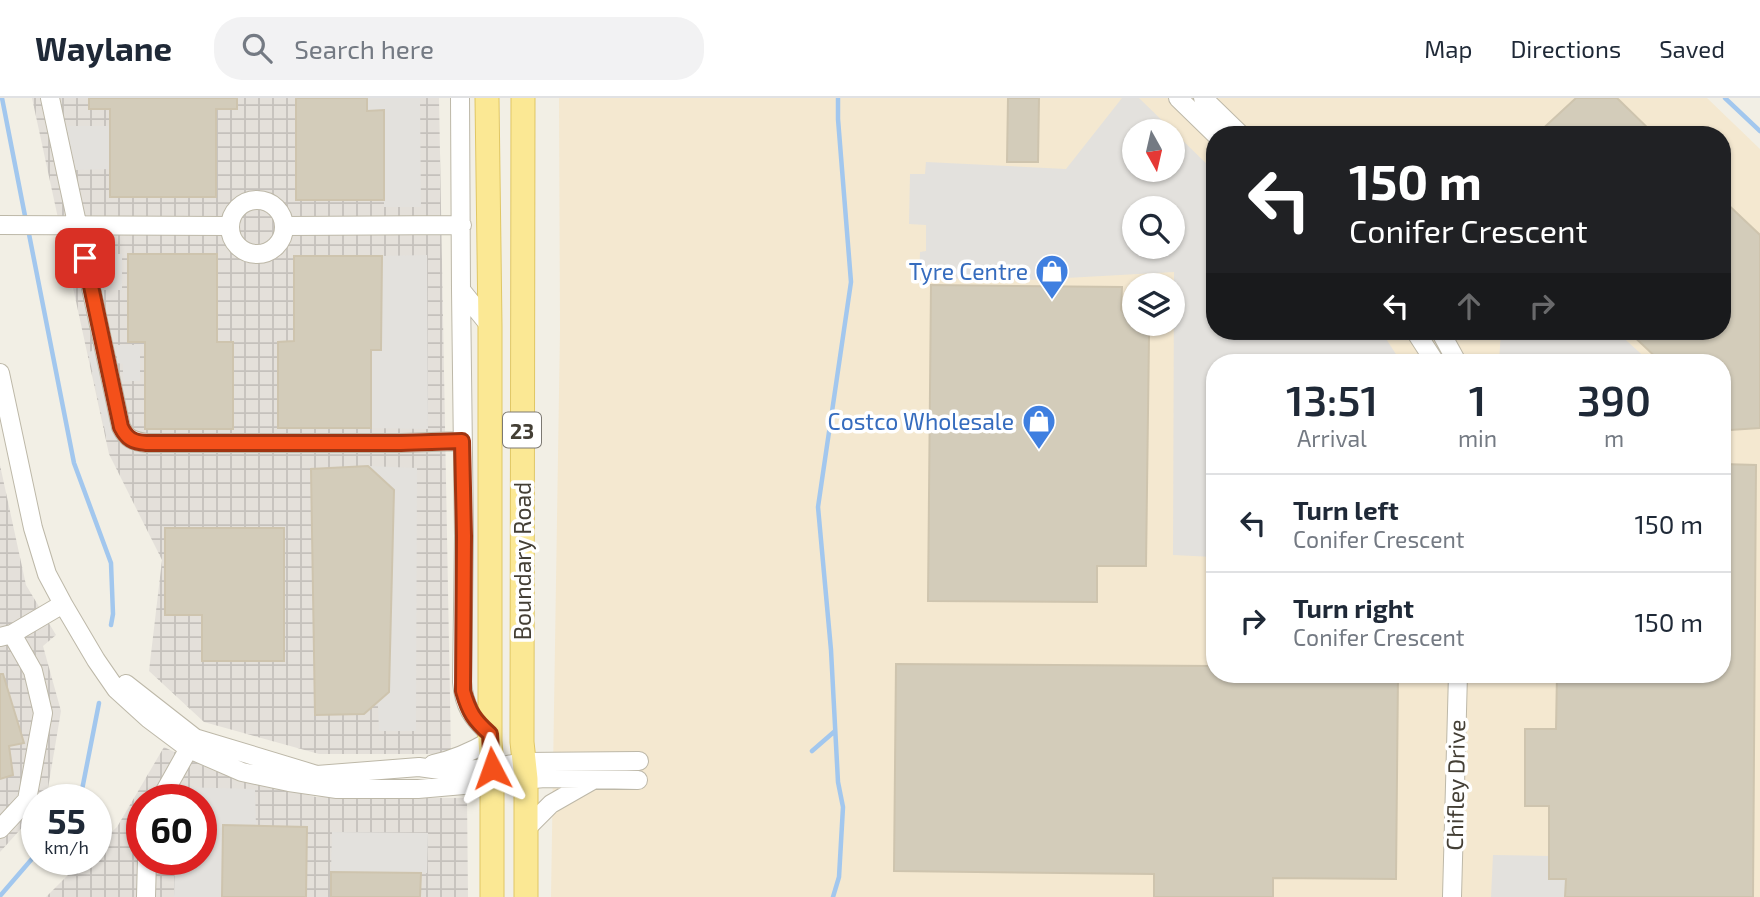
<!DOCTYPE html>
<html lang="en">
<head>
<meta charset="utf-8">
<style>
	:root { --surface:#fff; --page:#f2f2f3; --text:#1f2937; --muted:#747a83; --line:#e0e1e3 }
	body { margin:0; font-family:"Exo 2",sans-serif; background:var(--page); color:var(--text); height:100vh; display:flex; flex-direction:column; font-size:26px; white-space:nowrap }
	* { box-sizing:border-box; margin:0 }
	p { font-size:23px; color:var(--muted) }
	.icon { flex:none; width:38px; height:38px; fill:none; stroke:currentColor; stroke-width:2; stroke-linecap:round; stroke-linejoin:round }
	.map { position:relative; flex:1; overflow:hidden }
	.drawer { position:absolute; left:1206px; top:256px; width:525px; height:329px; display:flex; flex-direction:column; background:var(--surface); border-radius:28px; box-shadow:0 2px 5px #0004 }
	.drawer>* { flex:none }
	.top-card { position:absolute; left:1206px; top:28px; width:525px; height:214px; border-radius:28px; box-shadow:0 2px 5px #0004; background:#202124; color:#fff; overflow:hidden }
	.needle { width:46px; rotate:172deg }
	.tools { position:absolute; left:1122px; top:21px; display:grid; gap:14px }
	.tools a { display:grid; place-items:center; width:63px; height:63px; border-radius:50%; background:var(--surface); box-shadow:0 2px 5px #0004; font-size:35px }
	.speed { position:absolute; left:21px; top:686px; display:flex; gap:14px; font-size:35px; font-weight:700; text-align:center }
	.speed>* { display:grid; place-content:center; width:91px; height:91px; border-radius:50%; background:var(--surface); box-shadow:0 2px 5px #0004; line-height:1 }
	.speed small { font-size:18px; font-weight:400 }
	.speed .limit { border:10px solid #d22; background:#fff; color:#111 }
	.pin { position:absolute; display:grid; place-items:center; width:60px; height:60px; color:#fff; margin:-30px; border-radius:14px; box-shadow:0 4px 10px #0006 }
	.me { position:absolute; width:77px; margin:-38px; rotate:356deg; stroke-linejoin:round; filter:drop-shadow(0 0 5px #0008) }
	.turn { display:flex; align-items:center; gap:24px; height:147px; padding:0 28px; font-size:32px }
	.turn .icon { width:91px; height:91px; stroke-width:2.5 }
	.turn b { display:block; font-size:49px; line-height:60px }
	.lanes { display:flex; align-items:center; height:66px; padding:0 28px; background:#0003; justify-content:center; gap:35px; direction:ltr }
	.lanes .off { opacity:.35 }
	.eta { display:flex; justify-content:space-evenly; align-items:center; height:119px; text-align:center }
	.eta b { font-size:42px; font-weight:600; line-height:49px }
	ul { padding:0; list-style:none }
	li { display:flex; align-items:center; gap:21px; height:98px; padding:0 28px; border-top:2px solid var(--line) }
	li div { flex:1 }
	li b { display:block; font-size:26px }
	li em { font-style:normal }
	header { display:flex; align-items:center; gap:42px; box-sizing:border-box; height:98px; padding:0 35px; background:var(--surface); border-bottom:2px solid var(--line) }
	header strong { font-size:33px }
	nav { display:flex; gap:38px; margin-inline-start:auto; font-size:24px }
	.search { width:490px; height:63px; background:var(--page); display:flex; align-items:center; gap:18px; box-sizing:border-box; padding:0 24px; border-radius:28px; color:var(--muted); font-size:26px }
	.map>svg:first-child { display:block }
</style>
</head>
<body>
<header>
<strong>Waylane</strong>
<div class="search"><svg class="icon" aria-label="search" viewBox="0 0 24 24"><circle cx="10" cy="10" r="6"/><path d="M15 15l6 6"/></svg>Search here</div>
<nav><a>Map</a><a>Directions</a><a>Saved</a></nav>
</header>
<div class="map">
<svg width="1760" height="799" viewBox="0 0 1760 799">
	<defs>
		<pattern id="industrial-grid" width="8" height="8" patternUnits="userSpaceOnUse" patternTransform="scale(1.75)"><rect width="8" height="8" fill="#e4e0da"/><path d="M0 4h8M4 0v8" fill="none" stroke="#c5c1bc"/></pattern>
	</defs>
	<rect width="100%" height="100%" fill="#f2efe5"/>
	<path fill="#f4e8d0" fill-rule="evenodd" d="M559 0H1707L1760 51V799H551L560 232ZM1134 33H1172V72H1134ZM1214 37H1722V233H1214ZM1134 110H1172V149H1134ZM1134 187H1172V226H1134ZM1214 264H1722V576H1214Z"/>
	<path fill="url(#industrial-grid)" fill-rule="evenodd" d="M32 0H439L451 656H319L204 624 149 573 162 462 109 356Z
		M0 367 26 487 56 537 43 548 61 613 46 702H37V713L0 754Z
		M164 649 214 673 316 699 467 700 468 799H46L84 761H96V749L117 729ZM142 702H201V761H142Z"/>
	<path fill="#e3e1dd" fill-rule="evenodd" d="M367 0H420L421 109H384V13H367Z
		M1122 0H1139L1214 73V233H1381L1401 264H1214V459L1173 457 1174 174 1030 182 919 180 920 154 926 153V127L909 126 910 76H925L926 64 1066 71ZM1134 33H1172V72H1134ZM1134 110H1172V149H1134Z
		M66 28H110V71L76 72Z
		M98 156H122V192H104V175L98 174Z
		M427 157 428 331 371 330V252H381L382 158Z
		M1501 233H1616L1650 264H1499Z
		M117 247H140V283H123V266L117 265Z
		M105 250 126 338 107 342 88 254Z
		M368 368 417 370 416 633H379Z
		M178 689 255 691 256 728 224 727 222 799H174L175 761H201V702H177Z
		M332 734 428 735 427 775 331 774Z
		M1493 757 1549 758V780L1566 781 1565 799H1491Z"/>
	<g fill="none" stroke-linecap="round" stroke-linejoin="round">
		<path stroke="#a2c7ee" stroke-width="4.5" d="M2 0 26 123
			M1725 0 1760 33
			M28 131 74 365 111 465 113 516 111 527
			M812 653 835 633
			M80 702 99 605
			M0 798 37 755
			M833 799 839 779 843 709 838 684 831 552 818 409 851 184 838 21V0"/>
	</g>
	<path fill="#d3ccba" stroke="#cec4ae" stroke-width="2" d="M89 0H237V11H216V99H110V11H89Z
		M296 0H367V13L384 12V102H296Z
		M1008 0H1039L1038 64H1007Z
		M1576 0H1617L1655 37H1536Z
		M1722 101 1760 137V330L1730 332 1722 324V264H1661L1628 233H1722Z
		M128 156H217V244H233V331H145V244H128Z
		M294 158H382L381 252H371V330H278V244L294 243Z
		M931 187 1122 189 1121 212 1134 223V226H1136L1149 238 1146 468H1097V504L928 503Z
		M1722 366 1756 367 1753 799H1565L1566 781H1549V708H1525V631H1556L1557 576H1722Z
		M368 368 394 392 389 594 364 616 315 617 311 371Z
		M165 430H284V563H202V517H165Z
		M896 566 1214 568V576H1398L1396 781 1273 780V799H1154V776L894 773Z
		M0 576H3L24 645 9 648 13 677 0 681Z
		M223 727 307 729 306 799H222Z
		M331 774 421 775 420 799H331Z"/>
	<g fill="none" stroke-linecap="round" stroke-linejoin="round">
		<defs>
			<path id="minor" d="M50 0 121 329C127 341 133 343 146 345H401L462 343
				M460 0 461 192 490 228
				M1178 0 1216 37
				M1203 0 1241 37
				M230 129a27 27 0 1 1 54 0a27 27 0 1 1-54 0Z
				M0 127 230 128
				M285 128 462 127
				M461 192 464 438 462 584C464 608 472 620 490 636
				M1415 233 1435 264
				M1440 233 1457 264
				M0 275 33 430 47 476 63 506 96 562 116 591 149 621 189 651 242 674 289 684 337 691H418L545 680 638 682
				M0 539 12 536 63 506
				M126 586 195 640 317 677 419 669 440 672H463L492 670 523 664 639 663
				M433 666C454 662 471 654 490 643
				M160 702 193 643
				M0 731 27 702 43 615 33 573 12 536
				M525 732 551 706 593 682
				M146 799 147 761
				M1452 799 1458 576"/>
			<path id="major" d="M487 0 490 228V643L492 670V799
				M523 0 522 644 526 681V799"/>
		</defs>
		<use href="#minor" stroke="#bdb8a8" stroke-width="20"/>
		<use href="#major" stroke="#e0c765" stroke-width="25"/>
		<use href="#minor" stroke="#fff" stroke-width="18"/>
		<use href="#major" stroke="#fbe894" stroke-width="23"/>
	</g>
	<g fill="none" stroke-linecap="round" stroke-linejoin="round">
		<defs>
			<path id="route" d="M85 160 121 329C127 341 133 344 146 345H401L462 343 464 438 463 593C469 614 474 622 490 636L492 670"/>
		</defs>
		<use href="#route" stroke="#9f3411" stroke-width="18"/>
		<use href="#route" stroke="#f4501a" stroke-width="12"/>
	</g>
	<defs>
		<symbol id="shop-pin" viewBox="-11 -11 22 30"><path d="M0 17L-7.5 6A9.5 9.5 0 1 1 7.5 6Z" fill="#3f7fe0" stroke="#fff"/><path d="M-5-2.5h2.3a2.7 3.5 0 0 1 5.4 0H5L5.5 6h-11ZM-1.5-2.5h3a1.5 2.3 0 0 0-3 0Z" fill="#fff"/></symbol>
	</defs>
	<g fill-rule="evenodd">
		<use href="#shop-pin" x="1033" y="154" width="38" height="52"/>
		<use href="#shop-pin" x="1020" y="304" width="38" height="52"/>
	</g>
	<g text-anchor="middle" dominant-baseline="central" stroke-width="7" stroke-linejoin="round" paint-order="stroke">
		<rect fill="#fff" stroke="#7c7972" stroke-width="2" x="503" y="314.5" width="38" height="35" rx="5"/>
		<g font-size="21" font-weight="bold" fill="#443f35">
			<text x="522" y="332">23</text>
		</g>
		<g font-size="23" fill="#366cbe" stroke="#fff" text-anchor="end">
			<text x="1028" y="173">Tyre Centre</text>
			<text x="1014" y="323">Costco Wholesale</text>
		</g>
		<g font-size="23" fill="#443f35" stroke="#fff">
			<text transform="translate(522 463) rotate(-90)">Boundary Road</text>
			<text transform="translate(1455 687) rotate(-89)">Chifley Drive</text>
		</g>
	</g>
</svg>
<div class="tools">
<a><svg class="needle" viewBox="-14 -14 28 28"><path d="M0-13l5 13h-10z" fill="#e53935"/><path d="M0 13l5-13h-10z" fill="#747a83"/></svg></a>
<a><svg class="icon" aria-label="search" viewBox="0 0 24 24"><circle cx="10" cy="10" r="6"/><path d="M15 15l6 6"/></svg></a>
<a><svg class="icon" aria-label="layers" viewBox="0 0 24 24"><path d="M12 4l9 5-9 5-9-5zM3 14l9 5 9-5"/></svg></a>
</div>
<div class="speed"><div>55<small>km/h</small></div><div class="limit">60</div></div>
<div class="pin" style="left:85px;top:160px;background:#d93025"><svg class="icon" aria-label="arrive" viewBox="0 0 24 24"><path d="M6 21V4h12l-3 4 3 4H6"/></svg></div>
<svg class="me" style="left:492px;top:670px" viewBox="-20 -20 40 40"><path d="M0-17L14 15 0 8-14 15z" fill="#f4501a" stroke="#fff" stroke-width="4"/></svg>
<div class="top-card">
<div class="turn"><svg class="icon" aria-label="left" viewBox="0 0 24 24"><path d="M17 20v-9H6M10 6l-5 5 5 5"/></svg><div><b>150 m</b>Conifer Crescent</div></div>
<div class="lanes"><svg class="icon" aria-label="left" viewBox="0 0 24 24"><path d="M17 20v-9H6M10 6l-5 5 5 5"/></svg><svg class="icon off" aria-label="ahead" viewBox="0 0 24 24"><path d="M12 20V5M6 11l6-6 6 6"/></svg><svg class="icon off" aria-label="right" viewBox="0 0 24 24"><path d="M7 20v-9h11M14 6l5 5-5 5"/></svg></div>
</div>
<section class="drawer">
<div class="eta">
<div><b>13:51</b><p>Arrival</p></div>
<div><b>1</b><p>min</p></div>
<div><b>390</b><p>m</p></div>
</div>
<ul>
<li><svg class="icon" aria-label="left" viewBox="0 0 24 24"><path d="M17 20v-9H6M10 6l-5 5 5 5"/></svg><div><b>Turn left</b><p>Conifer Crescent</p></div><em>150 m</em></li>
<li><svg class="icon" aria-label="right" viewBox="0 0 24 24"><path d="M7 20v-9h11M14 6l5 5-5 5"/></svg><div><b>Turn right</b><p>Conifer Crescent</p></div><em>150 m</em></li>
</ul>
</section>
</div>
</body>
</html>
